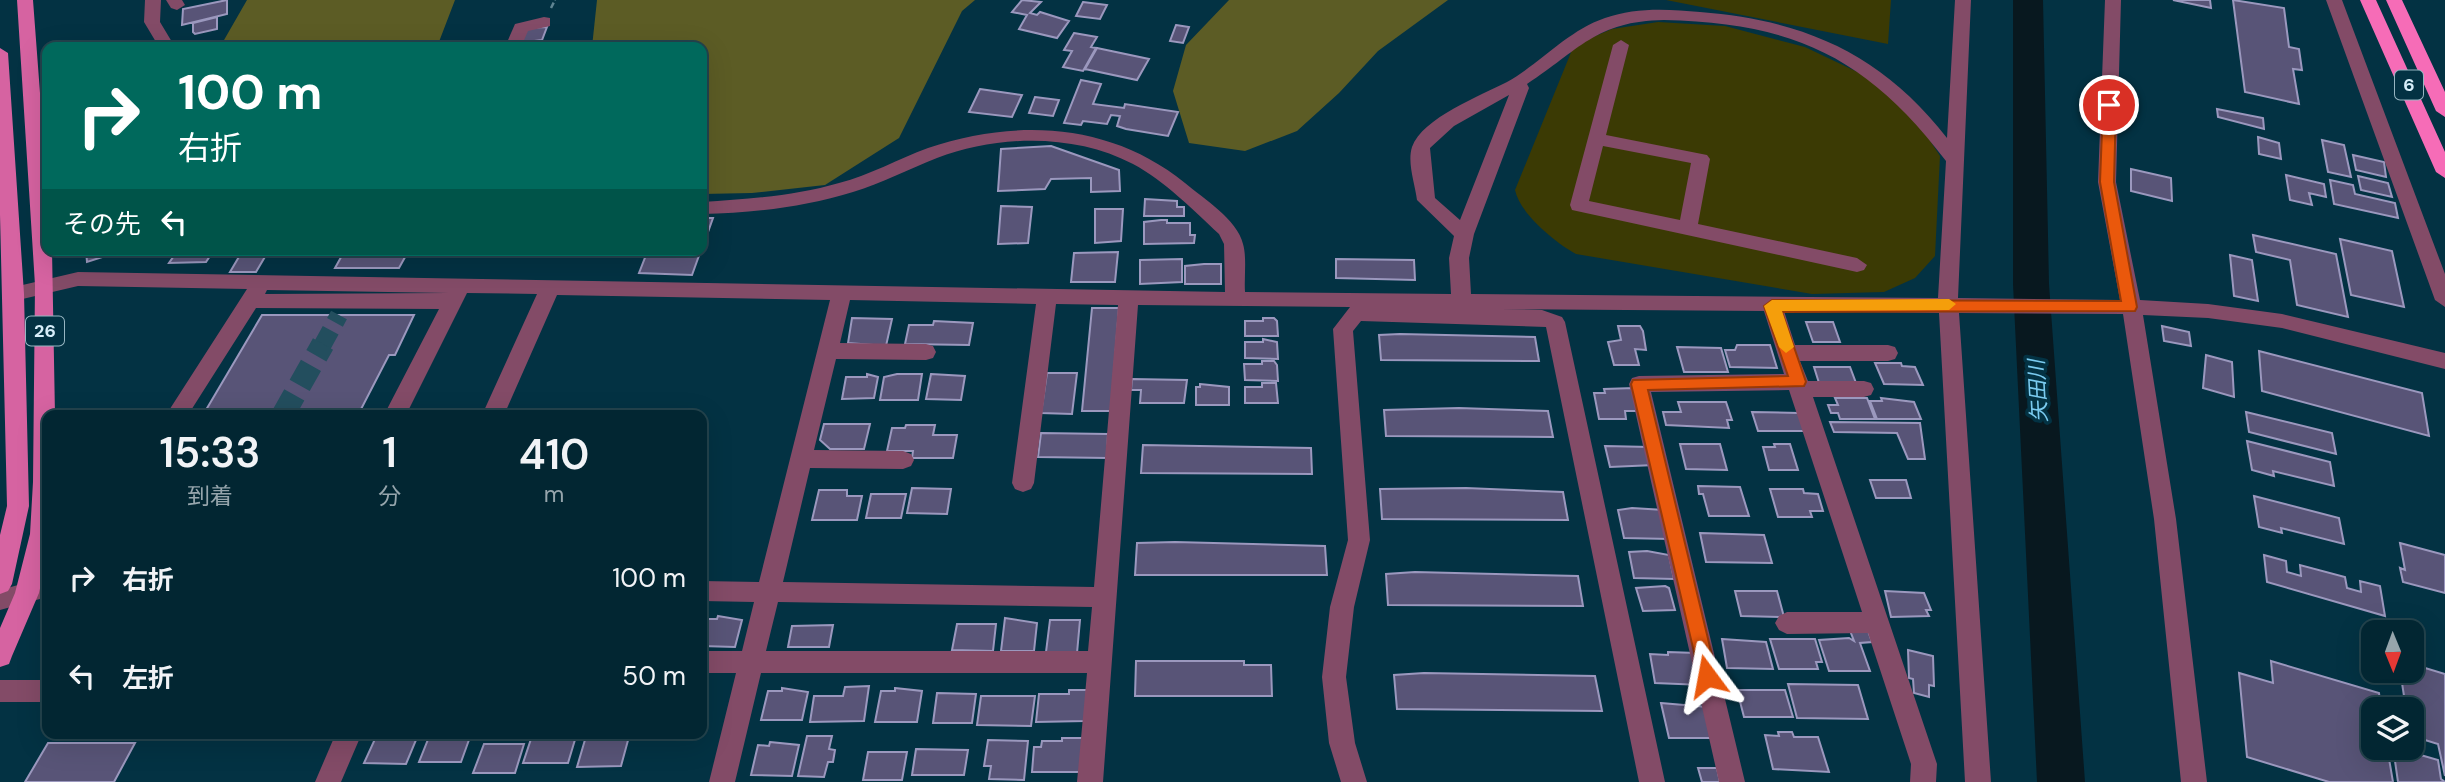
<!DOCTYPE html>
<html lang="ja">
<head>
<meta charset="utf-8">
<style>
	:root { --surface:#022632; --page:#10323e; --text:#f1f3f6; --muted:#96a5ac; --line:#23434d }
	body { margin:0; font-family:"DM Sans","Noto Sans JP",sans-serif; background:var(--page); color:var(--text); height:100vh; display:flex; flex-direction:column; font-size:26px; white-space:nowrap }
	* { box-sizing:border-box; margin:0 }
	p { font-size:23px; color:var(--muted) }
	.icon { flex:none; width:38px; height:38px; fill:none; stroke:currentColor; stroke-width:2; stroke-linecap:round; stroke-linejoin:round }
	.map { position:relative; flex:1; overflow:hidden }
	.sheet { position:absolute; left:42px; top:410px; width:665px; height:329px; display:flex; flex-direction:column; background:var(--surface); border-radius:14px; box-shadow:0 7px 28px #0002,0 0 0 2px var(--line) }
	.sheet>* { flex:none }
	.hud { position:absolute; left:42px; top:42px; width:665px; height:214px; border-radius:14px; box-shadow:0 7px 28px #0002,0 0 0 2px var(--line); background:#00695c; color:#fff; overflow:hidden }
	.needle { width:46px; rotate:179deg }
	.tools { position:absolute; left:2361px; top:620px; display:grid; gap:14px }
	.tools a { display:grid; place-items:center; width:63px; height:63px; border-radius:14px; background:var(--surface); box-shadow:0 7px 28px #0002,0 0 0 2px var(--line); font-size:35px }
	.pin { position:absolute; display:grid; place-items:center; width:60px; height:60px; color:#fff; margin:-30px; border:4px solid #fff; border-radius:50%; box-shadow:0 2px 7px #0007 }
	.me { position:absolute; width:77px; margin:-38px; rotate:347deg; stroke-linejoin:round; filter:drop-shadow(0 0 5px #0008) }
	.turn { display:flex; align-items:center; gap:24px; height:147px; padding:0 21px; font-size:32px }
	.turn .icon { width:91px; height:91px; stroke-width:2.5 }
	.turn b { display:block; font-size:49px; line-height:60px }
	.then { display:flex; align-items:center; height:66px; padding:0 21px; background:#0003; gap:14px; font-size:26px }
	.eta { display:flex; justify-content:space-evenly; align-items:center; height:119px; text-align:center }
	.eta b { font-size:42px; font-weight:600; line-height:49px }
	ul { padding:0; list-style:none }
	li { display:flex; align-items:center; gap:21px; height:98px; padding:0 21px }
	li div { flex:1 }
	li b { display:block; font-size:26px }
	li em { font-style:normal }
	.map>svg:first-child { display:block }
</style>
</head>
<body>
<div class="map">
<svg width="2445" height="782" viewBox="0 0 2445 782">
	<rect width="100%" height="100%" fill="#033243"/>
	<path fill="#3b3a04" d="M1666 0H1891L1888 44Z
		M1658 22 1725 26 1805 47 1870 78 1912 113 1940 156 1935 256 1915 278 1884 292 1812 294 1576 254C1555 242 1520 214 1515 190L1574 45 1612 29Z"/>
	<path fill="#5c5c25" d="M247 0H455L437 47H220Z
		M597 0H975L962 11 899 138 825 185 752 193 702 194V47H592Z
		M1229 0H1448L1378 51 1339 93 1297 131 1245 151 1189 143 1173 91 1186 45Z"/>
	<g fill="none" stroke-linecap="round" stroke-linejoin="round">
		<path fill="#08181f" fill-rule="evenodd" d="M2013 0H2043L2049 284 2085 782H2037L2013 284Z"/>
	</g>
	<path fill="#585477" stroke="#9b98be" stroke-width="2" d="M227 0V14L182 25 183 9Z
		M1022 0 1041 2 1030 13 1037 15 1040 12 1069 21 1057 38 1019 29 1027 15 1012 12Z
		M2173 0H2210L2211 8Z
		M2233 0 2284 8 2289 47 2299 49 2302 70 2293 69 2299 104 2245 92Z
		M1083 2 1107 5 1100 19 1076 16Z
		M217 17V29L195 34 193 32V23Z
		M1176 25 1189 27 1183 43 1170 41Z
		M547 27 542 40 535 41 534 44H542L541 47H517L524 28Z
		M1074 33 1097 37 1091 47 1096 48 1083 71 1063 67 1072 51 1064 50Z
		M508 42 506 47H475L477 43Z
		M1097 48 1149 59 1137 80 1085 69Z
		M1081 80 1101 84 1093 104 1124 108 1125 104 1178 112 1168 136 1126 129 1117 126 1120 116 1111 115 1107 124 1083 121 1081 125 1064 123Z
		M980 89 1022 95 1012 117 969 112Z
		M1035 97 1059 100 1053 116 1029 113Z
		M2217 109 2263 118 2264 129 2218 117Z
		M2258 137 2279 143 2281 159 2259 154Z
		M2322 140 2344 145 2351 177 2328 172Z
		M1051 146 1119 170 1120 191 1091 192V178L1051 179 1045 189 998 191 1001 149Z
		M2353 155 2384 162 2386 177 2356 170Z
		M2131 169 2171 178 2172 201 2131 191Z
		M2286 175 2324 184 2326 197 2309 193 2312 205 2290 200Z
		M2358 176 2388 183 2392 197 2361 190Z
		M2330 180 2353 185 2355 194 2395 203 2398 218 2334 204Z
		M1145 199 1177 201V207H1184V216H1144Z
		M1001 206 1032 207 1028 243 998 244Z
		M1095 209H1123L1121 241 1095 243Z
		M702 218H713L702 249Z
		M1161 220H1167V223H1190V235H1195L1194 243 1144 244V222Z
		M2253 235 2336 254 2348 317 2297 305 2290 260 2256 252Z
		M2340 239 2392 251 2404 307 2351 295Z
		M86 250H114L115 253 87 262Z
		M178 250H214L206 262 169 263Z
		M243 250H269L256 272H230Z
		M345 250H409L399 268H335Z
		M648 250H701L692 275 639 273Z
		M1118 252 1115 282H1071L1074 253Z
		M2230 255 2252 260 2258 301 2234 296Z
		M1182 259V282L1140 284V260Z
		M1336 259 1414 260 1415 280 1336 278Z
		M1204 264H1221V284H1185V266Z
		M1092 308H1119L1111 411H1082Z
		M262 315H414L395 355H389L358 415H203Z
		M852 318 892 319 886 346 848 343Z
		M1263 318H1274L1277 321 1278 336H1245V321H1263Z
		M934 321 973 323 969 345 905 344 909 325H933Z
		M1806 322H1833L1840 342H1813Z
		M1618 326H1640L1643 331 1646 350 1635 349 1639 365H1614L1608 342 1621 340Z
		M2162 326 2189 332 2191 346 2164 341Z
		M1400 334 1535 337 1539 361 1381 360 1379 335Z
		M1263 339 1277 342 1278 359 1245 358V342H1263Z
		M1737 345H1770L1777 368 1730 367 1725 350H1735Z
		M1677 347 1721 348 1728 372H1684Z
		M2259 351 2422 393 2429 436 2262 391Z
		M2206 355 2232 362 2234 397 2203 388Z
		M1262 361H1274L1277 365 1278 381 1245 380 1244 364H1262Z
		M1875 363H1901L1902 366 1915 367 1923 385 1884 384Z
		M1814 367H1850L1856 383H1819Z
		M1047 373H1077L1072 414 1041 413Z
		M867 374 878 377 874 398 842 399 846 377H867Z
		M897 374H922L918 400H880L884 377Z
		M931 374 965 376 961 400 926 399Z
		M1132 379 1187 380 1184 403H1140L1141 390H1131Z
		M1262 383H1276L1278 403H1245V387H1262Z
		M1200 384 1229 387V405H1196V387H1200Z
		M1634 388 1640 411H1625L1626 419H1599L1594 393H1605L1604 389Z
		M1835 398H1867L1875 419H1840L1838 413H1831L1828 405H1838Z
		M1881 398 1914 402 1921 419H1877L1870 401H1882Z
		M1678 402H1726L1732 420H1727L1729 428 1666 425 1663 412H1681Z
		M1459 408 1548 411 1553 437 1386 436 1384 410Z
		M539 411 636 412 538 415Z
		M1752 412 1799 413 1805 431H1758Z
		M2246 412 2332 433 2336 454 2249 432Z
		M1830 422 1920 423 1925 459H1908L1897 433 1834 432Z
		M824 424H870L864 449H830L820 440Z
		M906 425H935L933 435H957L953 458H912L913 451H887L892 428H905Z
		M1041 433 1108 434 1107 458 1038 457Z
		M2247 441 2330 462 2334 486 2273 471 2274 476 2252 470Z
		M1680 444H1720L1727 470 1686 469Z
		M1774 444H1790L1798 470H1769L1763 447H1775Z
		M1143 445 1311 448 1312 474 1141 473Z
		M1605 446 1650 447 1654 465 1610 467Z
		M1870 480H1906L1911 498H1876Z
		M1698 486 1740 487 1749 516H1709L1703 494H1699Z
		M912 488 951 489 947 514 907 513Z
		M1466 488 1563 492 1568 520 1382 519 1380 489Z
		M1770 489H1803L1804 493 1818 494 1823 511H1810L1812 517H1778Z
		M819 490H847V496H862L857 520H812Z
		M871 494H906L901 518H866Z
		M2254 496 2339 518 2344 544 2281 528 2282 533 2259 527Z
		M1632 508 1664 510 1670 539 1624 538 1618 510Z
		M1700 533 1764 535 1772 563 1706 562Z
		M1175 542 1325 546 1327 575H1135L1137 543Z
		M2400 543 2445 555V593L2403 582 2400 568 2405 570Z
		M1647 551 1669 555 1674 579 1634 578 1629 552Z
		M2264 555 2286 561 2287 572 2301 576 2300 565 2345 577 2347 588 2361 592 2360 581 2380 586 2385 616 2267 582Z
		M1415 572 1578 576 1583 606 1388 605 1386 574Z
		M1665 586 1669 588 1675 610 1643 611 1636 588Z
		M1735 591H1777L1784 617 1741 616Z
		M1885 591 1924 593 1931 610H1926L1929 616 1891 617Z
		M718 616 742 620 735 647 702 646 704 619H717Z
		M1005 618 1037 623 1034 651H1001Z
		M1050 620H1080L1077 653 1046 652Z
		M957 624H996L993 651 952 650Z
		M833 625 829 647H788L792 626Z
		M1849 628H1867L1872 642 1860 643 1870 671H1829L1819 640 1849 638 1854 641Z
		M1722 639 1766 642 1773 669 1727 668Z
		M1770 639H1815L1822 662H1816L1818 669H1779Z
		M1908 650 1933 656 1934 686 1929 685V697L1914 693 1913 679 1909 678Z
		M1668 652 1696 653 1702 685 1655 683 1650 654 1668 655Z
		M1136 661H1244V665H1271L1272 696H1135Z
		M2271 661 2379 693 2381 709H2373V747H2387L2393 782H2329L2247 757 2239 673 2273 683Z
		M2412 664 2445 674V776L2438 744 2412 736V709H2406L2400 670H2412Z
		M1424 673 1595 676 1602 711 1397 709 1394 675Z
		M1788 684 1858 685 1868 719 1797 718Z
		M869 686 864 721 810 722 814 696H843L845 687Z
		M782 688 808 692 802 720H761L768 691H782Z
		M895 688 922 691 917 722H875L881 691H895Z
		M1069 690H1087L1085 721 1036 722 1039 694H1069Z
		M1737 690H1785L1793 717H1744Z
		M937 693 976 694 972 723H933Z
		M981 696H1035L1031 726 977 725Z
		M1661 703 1707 707 1715 738H1669Z
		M1778 732H1792L1794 737H1818L1829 772 1773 769 1765 735 1779 736Z
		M533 733H577L568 763H523Z
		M587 733H630L621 766 577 767Z
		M807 736H832L829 749 835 750 833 762H828L824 777 798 776Z
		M429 737H470L461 762H419Z
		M1062 738H1085L1082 772H1032L1034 747H1041L1042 741H1062Z
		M375 739 416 740 406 764 364 763Z
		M988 740 1028 741 1024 780 989 779 991 766H984Z
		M770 742 799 745 792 776 751 775 758 745 769 746Z
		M48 743H135L114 782H25Z
		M484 744H524L515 773H473Z
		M2393 747 2438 760 2441 779 2445 782H2398Z
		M916 749 968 750 964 775H912Z
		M868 752H907L902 780H863Z
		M1698 768H1717L1720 782H1702Z"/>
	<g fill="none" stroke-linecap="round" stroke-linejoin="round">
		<path stroke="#234e5e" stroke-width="18" stroke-dasharray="18 9" stroke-linecap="butt" d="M322 346 339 315"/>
		<path stroke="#234e5e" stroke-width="23" stroke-dasharray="23 11" stroke-linecap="butt" d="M283 415 323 344"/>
		<path stroke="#5f8492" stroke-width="2.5" stroke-dasharray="6 2.5" stroke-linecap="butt" d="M551 8 555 0"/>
		<path fill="#834b67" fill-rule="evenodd" d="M145 0H161L160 22 175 47H159L144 22Z
			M166 0H182L185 5 177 10 171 8Z
			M1955 0H1971L1958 298 2120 300 2098 182 2105 0H2121L2116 182 2140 300 2208 304 2282 314 2445 353V369L2282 328 2208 318 2143 315 2176 519 2207 782H2181L2154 519 2123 314 1959 313 1991 782H1965L1939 313 1784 311 1795 345H1888L1895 347 1898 353 1895 359 1888 361H1800L1808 381H1864L1871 383 1874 389 1871 395 1864 397H1813L1937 764 1936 782H1910L1911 764 1868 633 1787 634 1779 630 1775 623 1779 616 1787 612H1862L1789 390 1651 392 1745 782H1719L1629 384 1632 378 1639 376 1784 374 1764 311 1500 309 1542 310 1562 317 1565 322 1665 782H1639L1546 327 1361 321 1353 331 1370 540 1354 607 1346 677 1355 743 1367 782H1341L1329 743 1322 677 1330 607 1348 540 1333 329 1350 307 1138 305 1103 782H1077L1087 673H761L735 782H709L736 673H702V651H742L754 602 702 601V581L759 582 830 300 557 295 504 415H482L537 294 467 293 406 415H384L439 309 256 308 188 415H166L247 289 78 286 14 301 4 294 14 287 78 272 1225 292 1224 244 1219 234C1193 210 1165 181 1133 164 1074 133 998 135 937 158 909 169 882 183 853 192 804 207 753 213 702 214V202C748 199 795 196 839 183 870 175 898 159 928 148 1017 118 1111 123 1185 183 1204 199 1237 219 1243 244 1247 258 1244 277 1245 292L1451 294 1449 258 1454 236 1417 200C1415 184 1407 163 1412 147 1422 118 1482 95 1507 82 1541 63 1567 31 1605 18 1635 7 1669 9 1700 12 1804 20 1882 54 1947 138ZM1664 20C1794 23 1867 57 1946 161L1938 298 1471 294 1469 258 1474 234 1529 88 1527 84C1579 50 1596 21 1664 20ZM1509 95 1460 220 1435 198 1430 148 1454 126ZM267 290 448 293 265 294ZM850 300 1036 304 1012 483 1015 489 1023 492 1031 489 1034 483 1056 304 1118 305 1094 587 783 582 810 468 903 469 911 466 914 460 911 454 903 451 814 450 836 359 926 360 933 358 936 352 933 346 926 344 840 343ZM778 602 1092 607 1088 651H766Z
			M2326 0H2342L2445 274V307L2435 300Z
			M544 17 550 18V26L528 31 521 47H505L515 24Z
			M1621 40 1629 45 1606 135 1707 155 1710 159 1698 224 1857 258 1867 265 1864 270 1857 272 1572 210 1570 205 1613 45ZM1603 146 1691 163 1680 220 1589 201Z
			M47 577V597L0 610V590Z
			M0 680H47V702H0Z
			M336 733H362L341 782H315Z"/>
		<path fill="#d663a1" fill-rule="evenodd" d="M17 0H33L47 186V250H52L55 415H47V556L39 593 12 656 9 664 0 667V628L15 593 30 534 33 482 35 285Z
			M0 48 8 53 24 294 29 506 12 584 8 591 0 594V535L7 506 0 215Z"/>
		<path fill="#f66cb7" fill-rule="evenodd" d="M2360 0H2376L2445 152V178L2436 172Z
			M2386 0H2402L2445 92V117L2436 111Z"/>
	</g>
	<path fill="#ea580c" stroke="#983908" stroke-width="2" d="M2109 101 2116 105 2114 182 2137 307 2135 311 1782 312 1806 382 1804 386 1648 390 1717 676 1714 682 1707 684 1701 682 1631 384 1633 380 1788 376 1764 306 1772 300 2121 301 2100 182 2103 105Z"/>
	<path fill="#f59e0b" d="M1949 299 1956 304 1949 310 1782 311 1794 347 1786 353 1779 347 1764 306 1772 300Z"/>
	<g text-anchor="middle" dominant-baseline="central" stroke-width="7" stroke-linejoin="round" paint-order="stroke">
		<g fill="#033243" stroke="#97b6c2" stroke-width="2">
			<rect x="2395" y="70.5" width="28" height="29" rx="5"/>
			<rect x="26" y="316.5" width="38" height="29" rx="5"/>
		</g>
		<g font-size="18" font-weight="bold" fill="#d7eef9">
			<text x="2409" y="85">6</text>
			<text x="45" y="331">26</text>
		</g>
		<g font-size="21" font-style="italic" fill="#7acbf0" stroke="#033243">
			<text transform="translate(2038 391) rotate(-93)">矢田川</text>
		</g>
	</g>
</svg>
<div class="tools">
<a><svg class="needle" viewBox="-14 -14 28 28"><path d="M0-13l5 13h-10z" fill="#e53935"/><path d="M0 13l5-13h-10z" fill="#96a5ac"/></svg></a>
<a><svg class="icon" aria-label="layers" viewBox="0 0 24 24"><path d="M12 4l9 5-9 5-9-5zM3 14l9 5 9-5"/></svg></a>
</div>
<div class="pin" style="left:2109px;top:105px;background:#d93025"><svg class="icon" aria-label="arrive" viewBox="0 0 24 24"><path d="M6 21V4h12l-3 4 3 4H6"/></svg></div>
<svg class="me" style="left:1707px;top:676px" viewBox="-20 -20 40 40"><path d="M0-17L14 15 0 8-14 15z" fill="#ea580c" stroke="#fff" stroke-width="4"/></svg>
<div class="hud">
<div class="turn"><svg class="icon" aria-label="right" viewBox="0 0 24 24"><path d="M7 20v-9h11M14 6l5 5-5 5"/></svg><div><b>100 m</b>右折</div></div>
<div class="then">その先<svg class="icon" aria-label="left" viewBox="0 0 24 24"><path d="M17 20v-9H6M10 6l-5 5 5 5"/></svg></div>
</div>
<section class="sheet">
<div class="eta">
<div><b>15:33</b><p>到着</p></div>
<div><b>1</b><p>分</p></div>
<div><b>410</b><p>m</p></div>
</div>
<ul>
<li><svg class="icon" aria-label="right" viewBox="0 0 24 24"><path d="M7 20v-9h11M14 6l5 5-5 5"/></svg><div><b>右折</b></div><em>100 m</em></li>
<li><svg class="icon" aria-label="left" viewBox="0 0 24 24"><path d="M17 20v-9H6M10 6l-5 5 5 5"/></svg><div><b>左折</b></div><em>50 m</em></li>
</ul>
</section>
</div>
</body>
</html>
